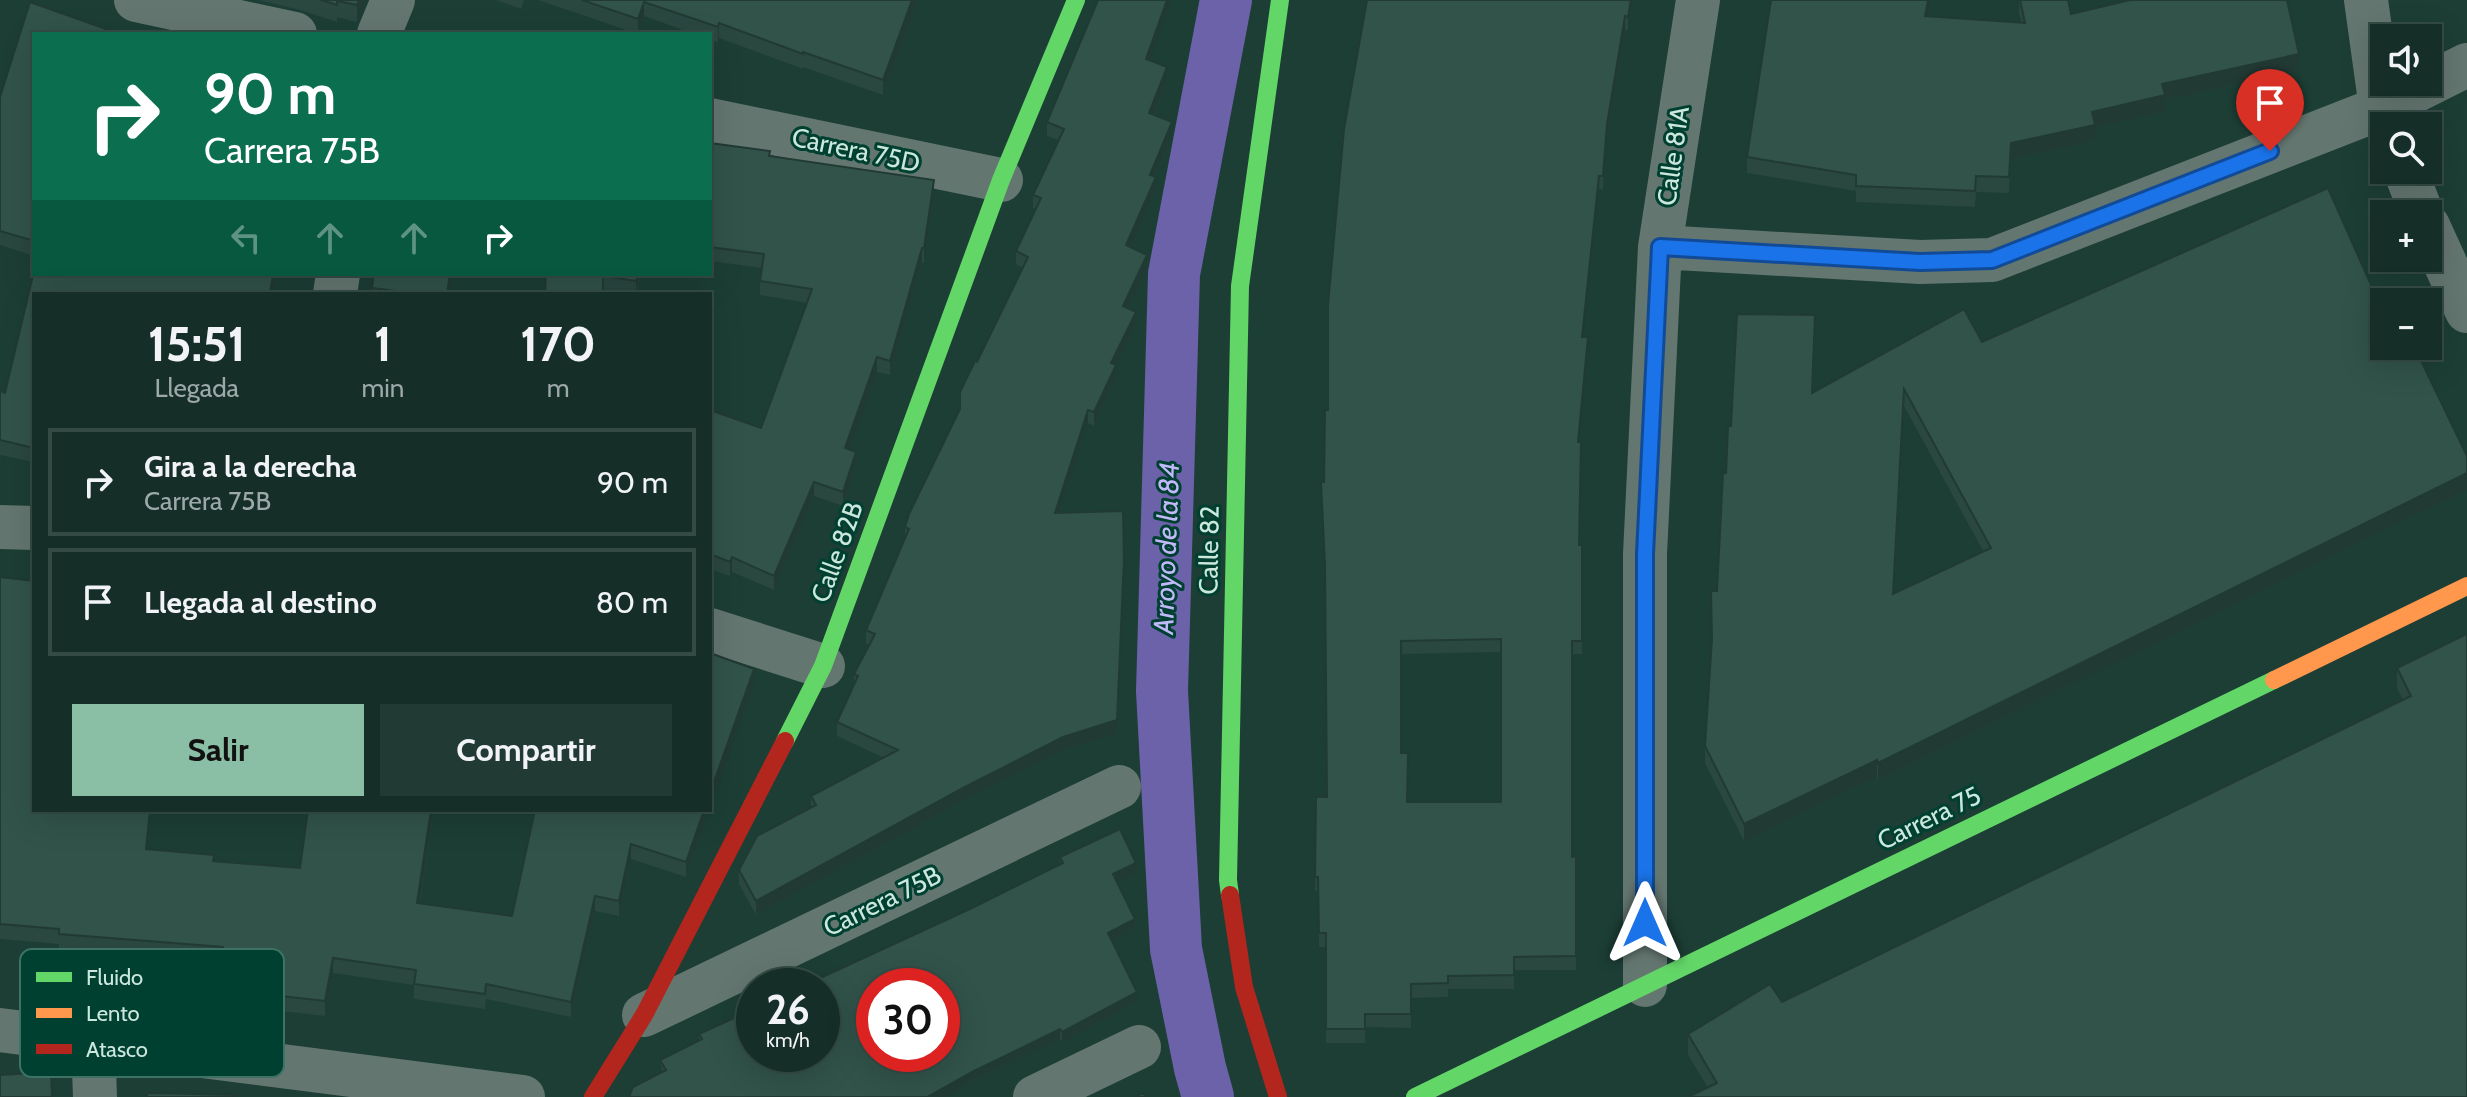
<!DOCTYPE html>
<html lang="es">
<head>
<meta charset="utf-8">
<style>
	:root { --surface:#152e28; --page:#223a34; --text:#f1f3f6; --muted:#9da8a8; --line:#344a45; --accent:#8abfa5 }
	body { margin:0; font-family:Cabin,sans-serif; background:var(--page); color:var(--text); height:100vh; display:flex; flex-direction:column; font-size:30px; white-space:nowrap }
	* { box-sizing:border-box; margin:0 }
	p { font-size:26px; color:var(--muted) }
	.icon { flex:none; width:44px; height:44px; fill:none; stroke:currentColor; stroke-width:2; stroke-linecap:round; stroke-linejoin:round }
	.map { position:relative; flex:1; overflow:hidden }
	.details { position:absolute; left:32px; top:292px; width:680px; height:520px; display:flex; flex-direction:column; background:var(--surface); border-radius:0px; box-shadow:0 8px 32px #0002,0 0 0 2px var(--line) }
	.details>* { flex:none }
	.banner { position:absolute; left:32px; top:32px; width:680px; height:244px; border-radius:0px; box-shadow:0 8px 32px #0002,0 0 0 2px var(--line); background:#0b6e4f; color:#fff; overflow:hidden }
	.fabs { position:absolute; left:2370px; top:24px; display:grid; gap:16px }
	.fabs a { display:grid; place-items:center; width:72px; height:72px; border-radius:0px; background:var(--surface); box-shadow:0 8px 32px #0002,0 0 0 2px var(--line); font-size:40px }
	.speed { position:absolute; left:736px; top:968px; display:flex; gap:16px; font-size:40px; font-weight:700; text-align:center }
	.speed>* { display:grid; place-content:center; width:104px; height:104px; border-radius:50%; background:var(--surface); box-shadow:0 8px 32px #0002,0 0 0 2px var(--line); line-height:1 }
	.speed small { font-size:20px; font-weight:400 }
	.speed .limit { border:12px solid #d22; background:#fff; color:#111 }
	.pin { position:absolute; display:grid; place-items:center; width:68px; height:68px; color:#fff; margin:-82px -34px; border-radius:50% 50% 50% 0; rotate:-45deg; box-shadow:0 0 8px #0007 }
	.pin .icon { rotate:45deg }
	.me { position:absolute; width:88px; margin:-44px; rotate:0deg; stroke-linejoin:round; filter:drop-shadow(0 0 6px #0008) }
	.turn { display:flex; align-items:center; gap:28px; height:168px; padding:0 40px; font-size:36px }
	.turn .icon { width:104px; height:104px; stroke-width:2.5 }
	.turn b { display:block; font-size:56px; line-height:68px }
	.lanes { display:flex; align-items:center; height:76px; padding:0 40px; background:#0003; justify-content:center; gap:40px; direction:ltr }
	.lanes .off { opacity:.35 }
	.eta { display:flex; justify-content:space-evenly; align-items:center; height:136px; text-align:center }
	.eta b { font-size:48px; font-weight:700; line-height:56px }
	.action { display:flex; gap:16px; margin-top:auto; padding:16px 40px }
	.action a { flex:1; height:92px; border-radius:0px; background:var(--accent); color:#111; font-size:32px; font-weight:700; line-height:92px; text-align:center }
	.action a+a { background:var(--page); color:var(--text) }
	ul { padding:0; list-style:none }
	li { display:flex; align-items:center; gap:24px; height:108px; margin:0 16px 12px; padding:0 24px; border:4px solid var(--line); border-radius:0px }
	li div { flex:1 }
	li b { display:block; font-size:30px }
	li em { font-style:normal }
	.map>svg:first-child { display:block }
</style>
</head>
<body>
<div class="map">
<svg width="2467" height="1097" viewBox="0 0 2467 1097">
	<rect width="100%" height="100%" fill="#1c3e35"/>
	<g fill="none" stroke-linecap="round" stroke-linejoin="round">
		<path stroke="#6c62aa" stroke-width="52" d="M1208 1097 1200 1068 1176 949 1162 691 1174 274 1226 0"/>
		<path stroke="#647670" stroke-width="44" d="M136 0 295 34
			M2366 0 2381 108 2388 126
			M379 34 393 0
			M710 120 1001 180
			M2405 170 2422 214
			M2428 226 2467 311
			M1660 247 1920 262 1992 260 2381 108 2467 65
			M335 294 338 274
			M0 527 34 528
			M710 630 823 666
			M1645 985V554L1660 247 1698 0
			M644 1015 1119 787
			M0 1030 523 1097
			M93 1041 95 1097
			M1035 1097 1139 1047"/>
		<path stroke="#63d668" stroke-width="18" d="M785 741 823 666 1001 180 1076 0
			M1230 895 1228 880 1240 286 1280 0
			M1415 1097 2274 680"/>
		<path stroke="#ff974d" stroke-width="18" d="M2274 680 2467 586"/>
		<path stroke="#b3261e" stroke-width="18" d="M1230 895 1244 987 1278 1097
			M593 1097 644 1015 785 741"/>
	</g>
	<path fill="#2a4740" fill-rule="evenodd" d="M258 0H366L357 22 337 17V22L300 10Z
		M496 0H524L521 9Z
		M538 0H918L883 95 803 67V69L719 38 718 42 710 40V34H694L644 16 638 34Z
		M1367 0H1633L1628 30H1625L1607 137 1603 190 1599 189 1583 337 1588 351 1579 442V545H1582V654H1572V857L1576 856V970H1514V989H1448V997L1411 998V1028L1365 1027V1043H1326V947H1319L1318 891H1315L1316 797H1327L1324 482 1328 410ZM1501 652V802H1408L1401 753V654Z
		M1771 0H1930L1927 17 2021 22 2019 13V0H2068L2071 14 2299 70 2165 100V112L2095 127V141L2011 159 2009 193 1976 192 1975 207 1856 202V191L1747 173V157Z
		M34 34V256L0 245V97Z
		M1150 60 1167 81 1154 115 1172 135 1155 177 1156 191 1131 247 1147 268 1128 308 1136 325 1116 366V379L1094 426 1088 423 1059 513 1124 572 1117 734 1063 750 963 801 756 915 739 884V870L811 807V796L884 758 837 736V722L854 685V674L869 645 866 644V630L905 538V527L960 409 977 362 1023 268 1016 264V251L1036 209 1033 208V195L1058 140 1047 136V122Z
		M710 137 711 143 934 195 924 263H922L890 375 877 372 849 449 856 466 843 506 814 496 774 590 732 572 730 576 710 569V410L761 428 807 303 760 295V281L762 268 710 261Z
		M34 274H276L273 294H34V462L0 455V391L5 393Z
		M512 274H640L637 294H628L603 290V294H545L546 277Z
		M372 288 449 294H372Z
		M1815 332 1813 393 1982 342 2384 346 2467 456V490L1878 780 1877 777 1744 841 1705 763V746L1717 591 1731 426ZM1904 406 1983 551 1894 594Z
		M0 577 34 810H151L147 850 214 861 300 868 434 810 420 903 512 916 535 810H709L686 877 631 859 619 916 595 911 571 1017 486 999 485 1009 414 999V985L333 973 325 1016 219 1004V989L222 962 59 949V944L0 939Z
		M2467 634V1097L1708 1088 1688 1055V1034L1782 1002 2403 700 2397 688V668Z
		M1060 857 1136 873 1117 882 1135 929 1112 941 1137 1002 1062 1042 1060 1039 974 1081 946 1097H629L662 1072 660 1060 699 1040V1034L972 908 1060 865Z"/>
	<path fill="#223a34" d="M359 0H366L357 22V5Z
		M912 0H918L883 95V80Z
		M1167 0H1172L1146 72V59Z
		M1631 0H1633L1628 30V17Z
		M1928 0H1930L1925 32V16Z
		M644 2V16L638 34V19Z
		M1625 16V30L1607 137 1603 190 1607 124Z
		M719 23V38L718 42V27Z
		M2299 54V70L2165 100V112L2095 127V141L2011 159 2009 193 2011 143 2162 84Z
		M1167 67V81L1149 126V113Z
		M1172 122V135L1150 188V175Z
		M1599 176V189L1582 350V337Z
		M1156 177V191L1126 258V245Z
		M934 180V195L924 263V248Z
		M922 248V263L890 375V361Z
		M1147 255V268L1123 319V306Z
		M273 274H276L273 294H270Z
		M450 274H452L449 294H447Z
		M638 274H640L636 294V281Z
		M1136 312V325L1116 366V379L1094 426V412L1111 363Z
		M1588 337V351L1578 455V442Z
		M877 357V372L845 462V448Z
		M1904 389V406L1893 611V594Z
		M1088 410V423L1055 527V513Z
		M856 452V466L843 506V492Z
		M2467 473V490L1878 780V763Z
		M814 482V496L774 590V576Z
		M732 557V572L730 576V562Z
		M1124 559 1117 734 1063 750 963 801 756 915V901Z
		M754 669V684L710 808V793Z
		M1877 760V777L1744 841V824Z
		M150 810H151L146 865V849Z
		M431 810H434L417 918V903Z
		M704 810H709L686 877V862Z
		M631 844V859L619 916V901Z
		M1136 863V873L1113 884V874Z
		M595 896V911L571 1017V1002Z
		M1135 919V929L1108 943V933Z
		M333 958V973L325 1016V1001Z
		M1137 992V1002L1062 1042V1032Z
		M1060 1029V1039L974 1081 946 1097H927L974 1071Z"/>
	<path fill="#31534a" stroke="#223a34" stroke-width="2" fill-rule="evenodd" d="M321 0H359L357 5 337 1V5Z
		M582 0H912L883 80 803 52V54L719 23 718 27 644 2 638 19Z
		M1098 0H1167L1146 59 1167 67 1149 113 1172 122 1150 175 1156 177 1126 245 1147 255 1123 306 1136 312 1111 363 1116 365 1094 412 1088 410 1055 513 1123 511 1124 559 1117 720 1063 737 963 788 756 901 739 870 757 836 816 805 811 796 898 750 837 722 858 676 854 674 875 634 866 630 909 529 905 527 909 514 960 409V392L975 361 977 362 1028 257 1016 251 1041 198 1033 195 1064 129 1047 122Z
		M1367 0H1631L1628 17 1625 16 1607 124 1603 176H1599L1582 337H1588L1578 442H1581L1579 545H1582V641H1572V857L1576 856V956L1514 957V975L1448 976V983L1411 984V1014H1365V1029H1326V933H1319L1318 877H1315L1316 797H1327L1325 565 1321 482H1324L1325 410H1328V305L1344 129ZM1501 639V802H1407L1408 753H1401V641Z
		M1771 0H1928L1925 16 2025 23 2020 0H2068L2071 14 2130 0H2287L2299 54 2162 84 2165 95 2092 112 2095 125 2011 143 2009 177 1976 176 1975 191 1856 186V175L1747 157Z
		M30 2 120 34H34V241L0 231V97Z
		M710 137V143L770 151 769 156 934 180 924 248H922L890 361 877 357 845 448 856 452 843 492 814 482 774 576 732 557 730 562 710 554V410L761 428 812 289 760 281 764 254 710 247Z
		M2328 188 2384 314V346H2398L2399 347 2401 346H2414L2467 456V473L1878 763 1877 760 1744 824 1705 746 1712 639 1711 591H1717L1723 473H1726L1728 426H1731L1737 314 1815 315 1812 393 1964 309 1982 342ZM1904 389 1991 548 1893 594Z
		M34 271V274H273L270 294H34V448L0 440V391L5 393Z
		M374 274H450L447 294H418L372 288Z
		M546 274H638L636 281 603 276V294H545Z
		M0 577 34 581V810H150L146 849 214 855 213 861 300 868 308 810H431L417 903 512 916 535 810H704L686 862 631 844 619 901 595 896 571 1002 486 984 485 994 414 984 416 970 333 958 325 1001 219 989 223 947 59 934V929L0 924Z
		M2467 634V1097H1688L1717 1083 1688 1034 1770 984 1782 1002 2411 696 2397 668Z
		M710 653 754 669 710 793Z
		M1120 829 1136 863 1113 874 1135 919 1108 933 1137 992 1062 1032 1060 1029 974 1071 927 1097H629L633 1087 666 1070 660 1060 702 1039 699 1034 754 1009V1054H822V986H803L972 908 1063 863 1060 857ZM874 986H942V1054H874Z
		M51 1072 52 1097H0V1075Z
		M147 1093 236 1095V1097H147Z
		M1143 1093 1146 1097H1136Z"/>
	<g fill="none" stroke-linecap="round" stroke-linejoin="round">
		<defs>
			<path id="route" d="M1645 923V554L1660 247 1920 262 1992 260 2270 151"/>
		</defs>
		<use href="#route" stroke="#114b97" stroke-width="20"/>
		<use href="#route" stroke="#1a73e8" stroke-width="14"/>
	</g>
	<g text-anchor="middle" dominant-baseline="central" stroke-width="6" stroke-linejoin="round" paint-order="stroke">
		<g font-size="26" fill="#cce8dd" stroke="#004031">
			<text transform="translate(856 150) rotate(12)">Carrera 75D</text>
			<text transform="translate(1673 156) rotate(-82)">Calle 81A</text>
			<text transform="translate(1209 550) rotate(-89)">Calle 82</text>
			<text transform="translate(837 552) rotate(-70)">Calle 82B</text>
			<text transform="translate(1929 818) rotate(-26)">Carrera 75</text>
			<text transform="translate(882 901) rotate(-26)">Carrera 75B</text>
		</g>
		<g font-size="28" font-style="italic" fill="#c2b9fb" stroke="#004031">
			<text transform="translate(1166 548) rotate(-88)">Arroyo de la 84</text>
		</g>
	</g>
	<rect x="20" y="949" width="264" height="128" rx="12" fill="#004031" stroke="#3d7265" stroke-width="2"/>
	<rect x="36" y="972" width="36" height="10" fill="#63d668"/>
	<rect x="36" y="1008" width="36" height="10" fill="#ff974d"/>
	<rect x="36" y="1044" width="36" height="10" fill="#b3261e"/>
	<g font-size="22" fill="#cce8dd">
		<text x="86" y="985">Fluido</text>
		<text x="86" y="1021">Lento</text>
		<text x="86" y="1057">Atasco</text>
	</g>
</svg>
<div class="fabs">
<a><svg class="icon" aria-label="sound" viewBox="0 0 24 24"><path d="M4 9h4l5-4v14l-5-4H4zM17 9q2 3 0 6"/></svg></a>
<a><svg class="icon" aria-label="search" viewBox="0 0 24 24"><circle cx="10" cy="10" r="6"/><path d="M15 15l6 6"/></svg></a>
<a>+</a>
<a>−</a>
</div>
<div class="speed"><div>26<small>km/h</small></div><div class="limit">30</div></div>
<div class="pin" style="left:2270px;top:151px;background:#d93025"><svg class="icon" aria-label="arrive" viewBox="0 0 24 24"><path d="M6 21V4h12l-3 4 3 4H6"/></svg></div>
<svg class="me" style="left:1645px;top:923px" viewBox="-20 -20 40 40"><path d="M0-17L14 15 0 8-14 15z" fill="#1a73e8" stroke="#fff" stroke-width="4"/></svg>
<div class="banner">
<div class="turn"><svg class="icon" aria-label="right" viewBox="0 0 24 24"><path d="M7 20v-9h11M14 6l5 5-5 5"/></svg><div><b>90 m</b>Carrera 75B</div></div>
<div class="lanes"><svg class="icon off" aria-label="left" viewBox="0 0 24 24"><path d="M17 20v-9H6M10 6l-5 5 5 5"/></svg><svg class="icon off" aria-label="ahead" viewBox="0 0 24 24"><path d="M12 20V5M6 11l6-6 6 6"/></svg><svg class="icon off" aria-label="ahead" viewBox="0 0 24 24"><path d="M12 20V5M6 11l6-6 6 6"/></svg><svg class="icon" aria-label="right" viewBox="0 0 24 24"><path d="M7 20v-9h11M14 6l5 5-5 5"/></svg></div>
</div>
<section class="details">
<div class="eta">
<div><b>15:51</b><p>Llegada</p></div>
<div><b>1</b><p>min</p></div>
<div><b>170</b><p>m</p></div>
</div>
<ul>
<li><svg class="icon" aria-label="right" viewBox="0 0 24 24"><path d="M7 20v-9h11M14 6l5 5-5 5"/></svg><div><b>Gira a la derecha</b><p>Carrera 75B</p></div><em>90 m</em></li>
<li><svg class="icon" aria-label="arrive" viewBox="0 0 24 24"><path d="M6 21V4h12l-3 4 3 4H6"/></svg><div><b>Llegada al destino</b></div><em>80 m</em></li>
</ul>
<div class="action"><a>Salir</a><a>Compartir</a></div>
</section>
</div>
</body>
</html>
